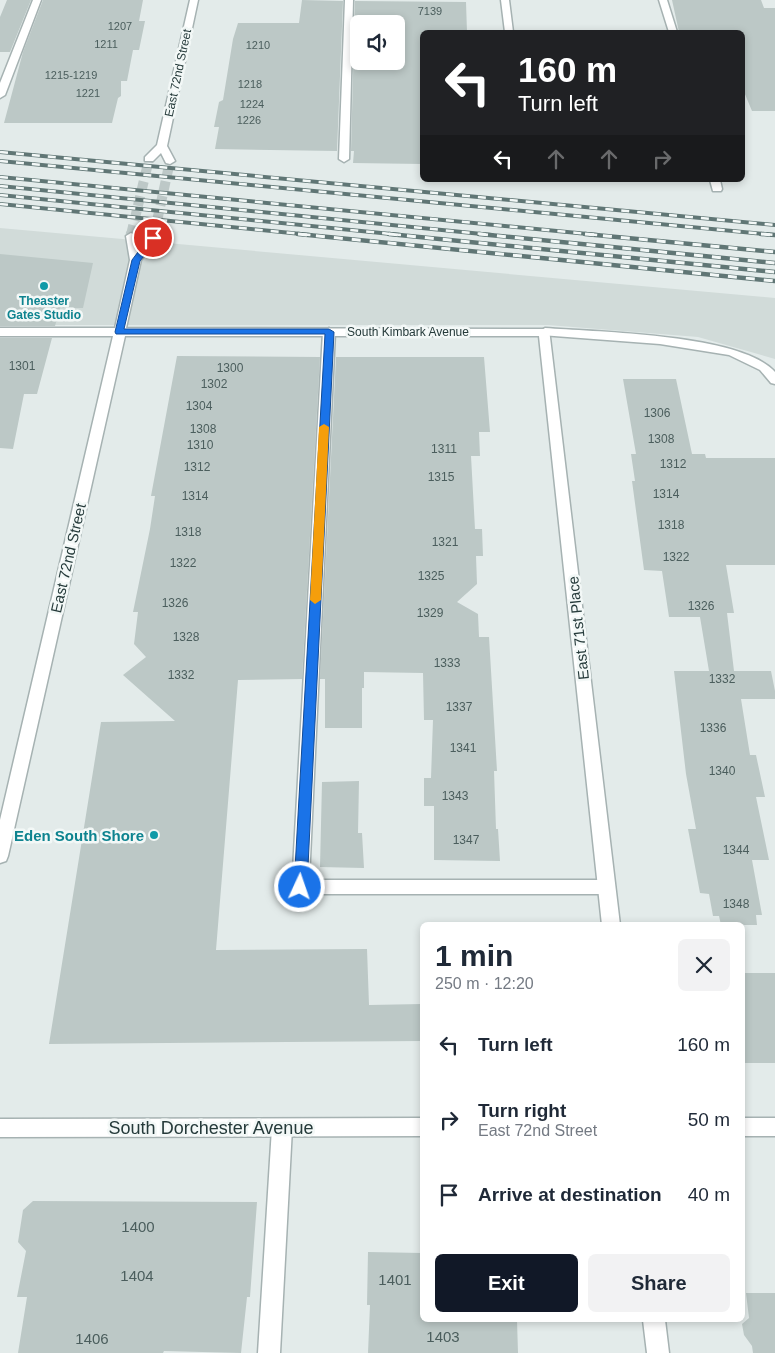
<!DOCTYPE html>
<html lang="en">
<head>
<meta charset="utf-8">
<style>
	:root { --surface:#fff; --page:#f2f2f3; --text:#1f2937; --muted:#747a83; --accent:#111827 }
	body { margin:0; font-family:Helvetica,sans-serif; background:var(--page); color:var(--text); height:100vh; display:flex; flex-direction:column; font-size:19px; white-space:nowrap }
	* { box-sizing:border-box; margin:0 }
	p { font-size:16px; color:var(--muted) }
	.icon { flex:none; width:28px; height:28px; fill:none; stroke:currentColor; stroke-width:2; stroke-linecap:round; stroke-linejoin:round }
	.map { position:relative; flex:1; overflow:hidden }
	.drawer { position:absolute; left:420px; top:922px; width:325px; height:400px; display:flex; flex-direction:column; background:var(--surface); border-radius:8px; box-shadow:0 2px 8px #0003 }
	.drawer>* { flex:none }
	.banner { position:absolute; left:420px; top:30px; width:325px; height:152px; border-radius:8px; box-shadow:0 2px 8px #0003; background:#202124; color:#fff; overflow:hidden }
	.controls { position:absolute; left:350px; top:15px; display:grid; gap:10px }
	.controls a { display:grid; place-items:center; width:55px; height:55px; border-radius:8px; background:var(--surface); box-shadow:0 2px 8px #0003; font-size:25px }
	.pin { position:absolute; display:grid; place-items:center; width:42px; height:42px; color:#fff; margin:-21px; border:2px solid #fff; border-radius:50%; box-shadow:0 1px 5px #0007 }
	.me { position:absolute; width:55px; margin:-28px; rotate:3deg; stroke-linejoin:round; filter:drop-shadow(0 0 4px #0008) }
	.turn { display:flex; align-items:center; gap:18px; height:105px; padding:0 15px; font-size:22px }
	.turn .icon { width:65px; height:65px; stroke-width:2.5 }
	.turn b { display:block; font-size:35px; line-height:42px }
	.lanes { display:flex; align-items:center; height:48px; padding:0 15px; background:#0003; justify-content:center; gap:25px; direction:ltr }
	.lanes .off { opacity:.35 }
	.round { display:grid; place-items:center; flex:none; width:52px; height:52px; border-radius:8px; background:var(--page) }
	.overview { display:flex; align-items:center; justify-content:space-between; height:85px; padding:0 15px }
	h1 { font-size:30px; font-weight:700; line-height:38px }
	.cta { display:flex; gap:10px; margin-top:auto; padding:10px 15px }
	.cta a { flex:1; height:58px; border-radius:8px; background:var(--accent); color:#fff; font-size:20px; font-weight:700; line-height:58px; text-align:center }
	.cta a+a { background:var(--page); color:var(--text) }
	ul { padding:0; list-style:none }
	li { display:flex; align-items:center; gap:15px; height:75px; padding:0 15px }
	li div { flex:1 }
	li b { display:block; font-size:19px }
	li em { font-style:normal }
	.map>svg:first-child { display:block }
</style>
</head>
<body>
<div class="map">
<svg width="775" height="1353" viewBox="0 0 775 1353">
	<rect width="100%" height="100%" fill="#e3ebea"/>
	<path fill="#d1dbd9" d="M0 228 775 298V359L698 337 548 325H0Z"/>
	<path fill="#bcc8c6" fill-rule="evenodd" d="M7 0H31L10 52H0V17Z
		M43 0H143L139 21H145L139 50H133L127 81H121V96L118 98 112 123H4L23 52Z
		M302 0 343 1 337 151 215 149 219 127H214L219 102 223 100 233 39 238 23H299Z
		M672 0H761L764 8H775V111H752L742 87V32H679Z
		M355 1 466 2 467 32H422V164L353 163 354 151H351ZM359 24H396V61H359Z
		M0 254 93 263 83 308H60L55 326H0Z
		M0 338H52L37 394H24L13 449 0 448Z
		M177 356 320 357 302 679 238 680 216 950 367 949 369 1005 422 1004V1041L49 1044 101 722 175 721 123 675 146 657 134 644 138 612H133L150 529 155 496H151Z
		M336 357H484L490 432H479L480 456H471L475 529H482L483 556H476L477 584 457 602 478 614 479 637H489L497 771H494L496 829H498L500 861 434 860V806H424V778H431L433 720H424L423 673 364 672V688H362V728H325V679H320Z
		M623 379H676L692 454H705L706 458H775V565H726L734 613H727L734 671H771L775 691V699H741L750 755H756L765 797H756L769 860H752L762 915H756L757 925H721L719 916H713L709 894 700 893 688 829H696L686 774 674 671H709L700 617H669L662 571 644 570 632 481H635L631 454H636Z
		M359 781 358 833H362L364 868 320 867 322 782Z
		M742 973H775V1063H742Z
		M33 1201 257 1202 250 1297H247L241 1353 164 1351 163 1353H18L27 1297H17L26 1251 18 1242 23 1210Z
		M368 1252 422 1253V1320H517L518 1353H368L370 1305H367Z
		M746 1293H775V1353H753L752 1346 744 1335 742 1324 749 1318Z"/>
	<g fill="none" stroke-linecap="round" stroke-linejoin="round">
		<path stroke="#bdc8c7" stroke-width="10" stroke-dasharray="10 5" stroke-linecap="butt" d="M131 235 149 159
			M154 235 170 161"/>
		<path stroke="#bdc8c7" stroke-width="12" stroke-dasharray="12 6" stroke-linecap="butt" d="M131 236 132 234
			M153 238 154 234"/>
		<defs>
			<path id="service" d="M33 0H41L5 95 0 98V83Z
				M345 0H353L349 159 344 162 339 159Z
				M659 0H667L677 32H669Z
				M710 180H720L722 189 721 191H713Z
				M329 328 335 332 309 880H607L613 882 615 887 613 892 607 894H300L294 892 292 887 323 332Z
				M545 328C597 332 742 334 775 372V384L771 383 760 370 729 355 660 344 541 335 539 332Z
				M282 1119 289 1122 292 1128 280 1353H258L272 1128 275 1122Z"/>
			<path id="minor" d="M190 0H198L167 146 175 161 170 164 166 163 161 153 153 161H145V157L157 145Z
				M501 0H509L513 32H505Z
				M131 233 136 236 139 249 149 236 153 235 158 238 141 260 126 328 549 329 620 925H602L539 336H125L8 856 6 861 0 863V820L113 336H0V328H115L130 260 126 236Z
				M422 1118V1136L0 1137V1119Z
				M742 1118H775V1136H742Z
				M643 1320H665L669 1353H647Z"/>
		</defs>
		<use href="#service" stroke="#a6b2b2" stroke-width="3"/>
		<use href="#minor" stroke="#a6b2b2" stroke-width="3"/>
		<use href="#service" fill="#fff" fill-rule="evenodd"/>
		<use href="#minor" fill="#fff" fill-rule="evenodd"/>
		<defs>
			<path id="rail-far1" d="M0 152 775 225
				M0 161 774 235
				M0 177 598 235
				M0 186 492 235
				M0 195 401 235
				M0 204 311 235"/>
			<path id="rail" d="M298 234 775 281
				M389 234 775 272
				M479 234 775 263
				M585 234 775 252
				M761 234 775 235"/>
		</defs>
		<use href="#rail-far1" stroke="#607675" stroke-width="4"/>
		<use href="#rail" stroke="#607675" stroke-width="4.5"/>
		<use href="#rail-far1" stroke="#f3f8f7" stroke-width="2.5" stroke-dasharray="8" stroke-linecap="butt"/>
		<use href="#rail" stroke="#f3f8f7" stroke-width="3" stroke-dasharray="9" stroke-linecap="butt"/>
	</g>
	<path fill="#1a73e8" stroke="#114b97" d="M150 236 158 238 140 261 124 329H329L334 332 307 887 305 891 300 892 296 891 294 887 325 334H116L115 332 132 260Z"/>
	<path fill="#f59e0b" d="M324 424 329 427 321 600 315 604 310 600 319 427Z"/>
	<g fill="#0f9aa8" stroke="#f3f8f7" stroke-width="2">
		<circle cx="44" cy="286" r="5"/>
		<circle cx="154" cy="835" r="5"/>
	</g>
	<g text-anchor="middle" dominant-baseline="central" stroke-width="5" stroke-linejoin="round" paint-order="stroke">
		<g font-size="11" fill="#4b5e5d">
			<text x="430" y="11">7139</text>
			<text x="120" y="26">1207</text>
			<text x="106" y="44">1211</text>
			<text x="258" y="45">1210</text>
			<text x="71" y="75">1215-1219</text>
			<text x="250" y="84">1218</text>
			<text x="88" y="93">1221</text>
			<text x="252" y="104">1224</text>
			<text x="249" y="120">1226</text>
		</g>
		<g font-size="12" fill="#253a3a" stroke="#f3f8f7">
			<text transform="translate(178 73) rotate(-78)">East 72nd Street</text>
			<text x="408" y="332">South Kimbark Avenue</text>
		</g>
		<g font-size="12" font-weight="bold" fill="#0d838f" stroke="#f3f8f7">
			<text x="44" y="301">Theaster<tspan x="44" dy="14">Gates Studio</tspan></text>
		</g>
		<g font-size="12" fill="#4b5e5d">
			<text x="22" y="366">1301</text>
			<text x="230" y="368">1300</text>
			<text x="214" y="384">1302</text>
			<text x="199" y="406">1304</text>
			<text x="657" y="413">1306</text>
			<text x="203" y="429">1308</text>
			<text x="661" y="439">1308</text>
			<text x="200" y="445">1310</text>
			<text x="444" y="449">1311</text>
			<text x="673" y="464">1312</text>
			<text x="197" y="467">1312</text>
			<text x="441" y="477">1315</text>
			<text x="666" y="494">1314</text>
			<text x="195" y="496">1314</text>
			<text x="671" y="525">1318</text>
			<text x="188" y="532">1318</text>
			<text x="445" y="542">1321</text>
			<text x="676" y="557">1322</text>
			<text x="183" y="563">1322</text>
			<text x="431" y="576">1325</text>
			<text x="175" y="603">1326</text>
			<text x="701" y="606">1326</text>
			<text x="430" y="613">1329</text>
			<text x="186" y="637">1328</text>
			<text x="447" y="663">1333</text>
			<text x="181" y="675">1332</text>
			<text x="722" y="679">1332</text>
			<text x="459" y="707">1337</text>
			<text x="713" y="728">1336</text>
			<text x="463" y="748">1341</text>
			<text x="722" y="771">1340</text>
			<text x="455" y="796">1343</text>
			<text x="466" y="840">1347</text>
			<text x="736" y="850">1344</text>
			<text x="736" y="904">1348</text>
		</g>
		<g font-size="15" fill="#253a3a" stroke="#f3f8f7">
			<text transform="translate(68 558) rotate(-77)">East 72nd Street</text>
			<text transform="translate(578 628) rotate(-96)">East 71st Place</text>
		</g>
		<g font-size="15" font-weight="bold" fill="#0d838f" stroke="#f3f8f7" text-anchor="end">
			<text x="144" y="835">Eden South Shore</text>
		</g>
		<g font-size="15" fill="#4b5e5d">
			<text x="138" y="1226">1400</text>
			<text x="137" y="1275">1404</text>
			<text x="395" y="1279">1401</text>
			<text x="443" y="1336">1403</text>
			<text x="92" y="1338">1406</text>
		</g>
		<g font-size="18" fill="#253a3a" stroke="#f3f8f7">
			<text x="211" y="1128">South Dorchester Avenue</text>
		</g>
	</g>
</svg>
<div class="controls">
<a><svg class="icon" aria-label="sound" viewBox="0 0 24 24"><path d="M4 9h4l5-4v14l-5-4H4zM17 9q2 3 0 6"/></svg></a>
</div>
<div class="pin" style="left:153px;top:238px;background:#d93025"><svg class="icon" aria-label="arrive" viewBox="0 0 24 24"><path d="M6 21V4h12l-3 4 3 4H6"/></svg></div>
<svg class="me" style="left:300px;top:887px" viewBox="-20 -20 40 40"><circle r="17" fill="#1a73e8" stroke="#fff" stroke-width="3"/><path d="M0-11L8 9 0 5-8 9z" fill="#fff"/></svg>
<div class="banner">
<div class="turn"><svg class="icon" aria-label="left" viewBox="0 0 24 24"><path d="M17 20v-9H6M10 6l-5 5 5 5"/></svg><div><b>160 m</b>Turn left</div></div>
<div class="lanes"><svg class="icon" aria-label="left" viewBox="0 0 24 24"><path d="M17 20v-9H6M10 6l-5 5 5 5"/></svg><svg class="icon off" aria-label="ahead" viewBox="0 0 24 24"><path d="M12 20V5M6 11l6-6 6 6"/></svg><svg class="icon off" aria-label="ahead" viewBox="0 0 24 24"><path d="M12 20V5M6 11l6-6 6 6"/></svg><svg class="icon off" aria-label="right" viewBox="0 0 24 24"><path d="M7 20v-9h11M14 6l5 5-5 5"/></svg></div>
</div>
<section class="drawer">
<div class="overview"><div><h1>1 min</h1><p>250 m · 12:20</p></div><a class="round"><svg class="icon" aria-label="close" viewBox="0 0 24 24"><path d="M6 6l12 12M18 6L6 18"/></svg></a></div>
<ul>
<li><svg class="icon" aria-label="left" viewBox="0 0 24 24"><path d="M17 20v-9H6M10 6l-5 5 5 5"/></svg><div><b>Turn left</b></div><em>160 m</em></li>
<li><svg class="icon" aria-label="right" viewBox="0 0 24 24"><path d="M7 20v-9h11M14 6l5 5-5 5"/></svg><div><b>Turn right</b><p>East 72nd Street</p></div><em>50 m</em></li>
<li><svg class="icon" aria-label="arrive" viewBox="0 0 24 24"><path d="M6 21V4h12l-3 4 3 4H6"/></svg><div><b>Arrive at destination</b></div><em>40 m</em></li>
</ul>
<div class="cta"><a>Exit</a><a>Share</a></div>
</section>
</div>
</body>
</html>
